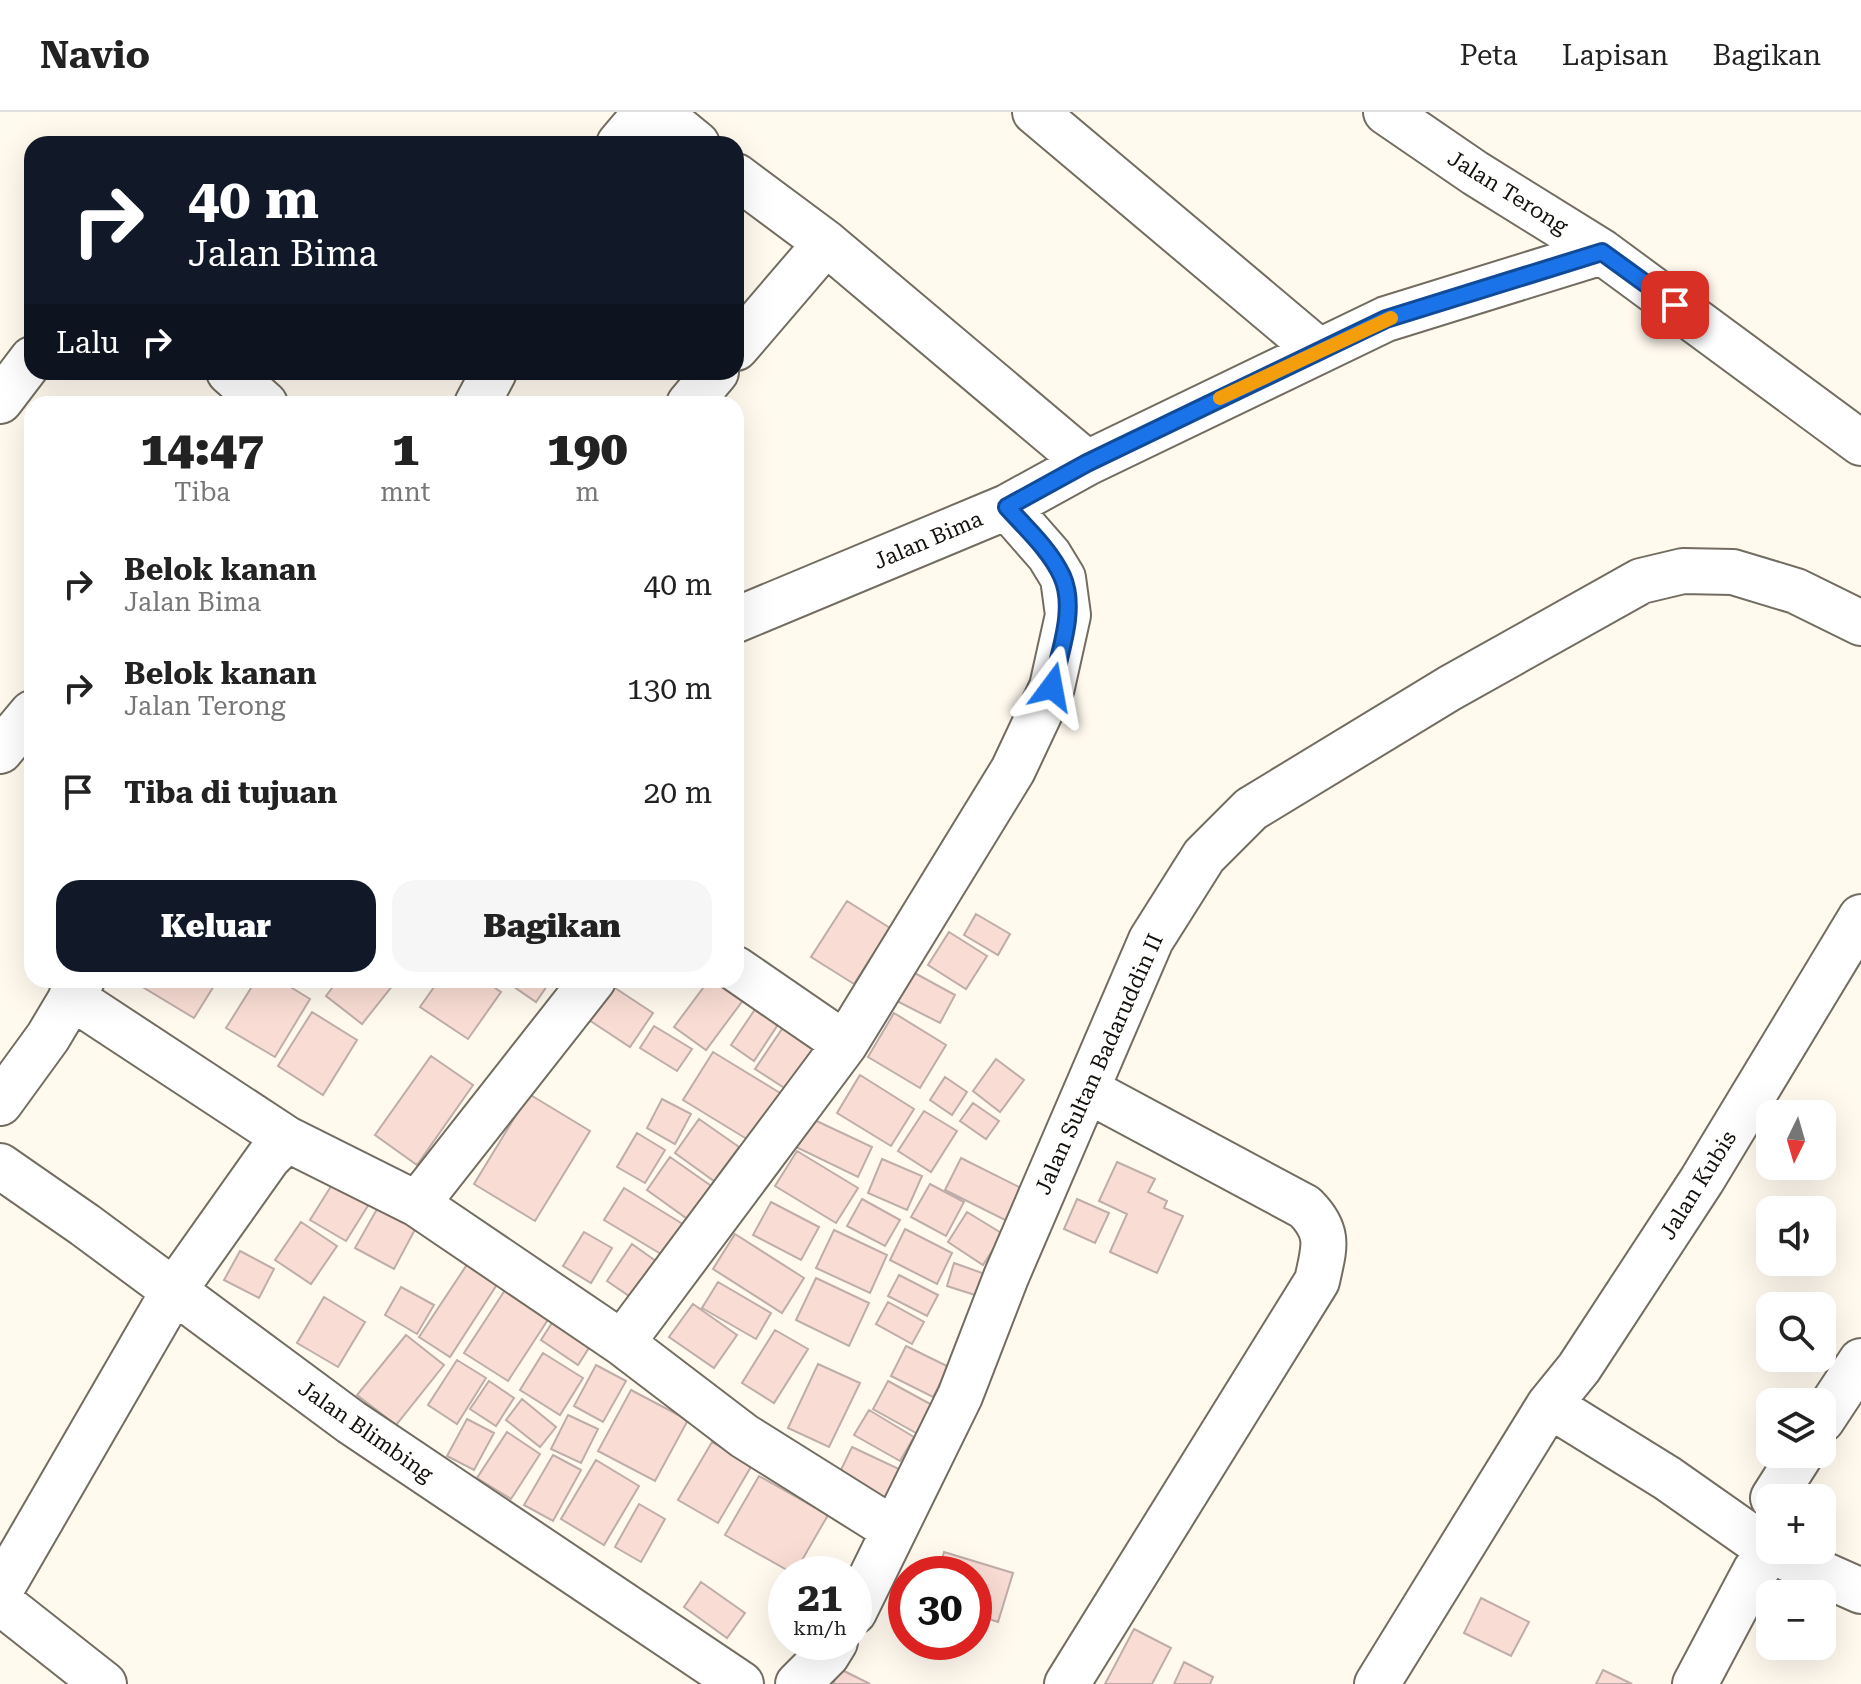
<!DOCTYPE html>
<html lang="id">
<head>
<meta charset="utf-8">
<style>
	:root { --surface:#fff; --page:#f6f6f6; --text:#222; --muted:#767676; --line:#e0e0e0; --accent:#111827 }
	body { margin:0; font-family:"Roboto Serif",serif; background:var(--page); color:var(--text); height:100vh; display:flex; flex-direction:column; font-size:30px; white-space:nowrap }
	* { box-sizing:border-box; margin:0 }
	p { font-size:26px; color:var(--muted) }
	.icon { flex:none; width:44px; height:44px; fill:none; stroke:currentColor; stroke-width:2; stroke-linecap:round; stroke-linejoin:round }
	.map { position:relative; flex:1; overflow:hidden }
	.sheet { position:absolute; left:24px; top:284px; width:720px; height:592px; display:flex; flex-direction:column; background:var(--surface); border-radius:24px; box-shadow:0 8px 32px #0002 }
	.sheet>* { flex:none }
	.hud { position:absolute; left:24px; top:24px; width:720px; height:244px; border-radius:24px; box-shadow:0 8px 32px #0002; background:#111827; color:#fff; overflow:hidden }
	.needle { width:52px; rotate:185deg }
	.buttons { position:absolute; left:1756px; top:988px; display:grid; gap:16px }
	.buttons a { display:grid; place-items:center; width:80px; height:80px; border-radius:16px; background:var(--surface); box-shadow:0 8px 32px #0002; font-size:40px }
	.speed { position:absolute; left:768px; top:1444px; display:flex; gap:16px; font-size:40px; font-weight:700; text-align:center }
	.speed>* { display:grid; place-content:center; width:104px; height:104px; border-radius:50%; background:var(--surface); box-shadow:0 8px 32px #0002; line-height:1 }
	.speed small { font-size:20px; font-weight:400 }
	.speed .limit { border:12px solid #d22; background:#fff; color:#111 }
	.pin { position:absolute; display:grid; place-items:center; width:68px; height:68px; color:#fff; margin:-34px; border-radius:16px; box-shadow:0 4px 12px #0006 }
	.me { position:absolute; width:88px; margin:-44px; rotate:13deg; stroke-linejoin:round; filter:drop-shadow(0 0 6px #0008) }
	.turn { display:flex; align-items:center; gap:28px; height:168px; padding:0 32px; font-size:36px }
	.turn .icon { width:104px; height:104px; stroke-width:2.5 }
	.turn b { display:block; font-size:56px; line-height:68px }
	.then { display:flex; align-items:center; height:76px; padding:0 32px; background:#0003; gap:16px; font-size:30px }
	.eta { display:flex; justify-content:space-evenly; align-items:center; height:136px; text-align:center }
	.eta b { font-size:48px; font-weight:800; line-height:56px }
	.primary-button { display:flex; gap:16px; margin-top:auto; padding:16px 32px }
	.primary-button a { flex:1; height:92px; border-radius:24px; background:var(--accent); color:#fff; font-size:32px; font-weight:800; line-height:92px; text-align:center }
	.primary-button a+a { background:var(--page); color:var(--text) }
	ul { padding:0; list-style:none }
	li { display:flex; align-items:center; gap:24px; height:104px; padding:0 32px }
	li div { flex:1 }
	li b { display:block; font-size:30px }
	li em { font-style:normal }
	header { display:flex; align-items:center; gap:48px; box-sizing:border-box; height:112px; padding:0 40px; background:var(--surface); border-bottom:2px solid var(--line) }
	header strong { font-size:38px }
	nav { display:flex; gap:44px; margin-inline-start:auto; font-size:28px }
	.map>svg:first-child { display:block }
</style>
</head>
<body>
<header>
<strong>Navio</strong>
<nav><a>Peta</a><a>Lapisan</a><a>Bagikan</a></nav>
</header>
<div class="map">
<svg width="1861" height="1572" viewBox="0 0 1861 1572">
	<rect width="100%" height="100%" fill="#fff9ee"/>
	<path fill="#f9ddd4" stroke="#beada8" stroke-width="2" d="M847 789 890 816 854 872 811 845Z
		M976 802 1010 822 998 843 964 823Z
		M949 820 987 844 966 877 928 853Z
		M911 859 955 883 940 911 895 888Z
		M131 868H216L217 869 194 906Z
		M256 868H279L310 887 275 945 226 916Z
		M338 868H397L362 912 326 884Z
		M439 868H483L501 880 468 927 420 895Z
		M504 868H551L536 890Z
		M709 868H717L744 887 706 938 674 915Z
		M609 872 653 901 630 935 586 906Z
		M762 887 785 902 754 949 731 933Z
		M312 900 357 928 323 983 278 954Z
		M894 901 946 933 920 976 868 945Z
		M790 905 824 928 789 979 755 957Z
		M654 914 692 937 677 959 640 936Z
		M713 940 785 984 755 1032 683 988Z
		M431 944 473 973 417 1053 375 1023Z
		M996 947 1024 968 1000 1000 973 979Z
		M860 963 914 997 891 1034 837 1001Z
		M945 965 967 980 952 1003 930 988Z
		M529 982 590 1019 535 1109 474 1072Z
		M662 987 691 1002 675 1032 647 1016Z
		M973 991 999 1009 986 1027 960 1009Z
		M924 999 957 1019 931 1060 898 1039Z
		M806 1004 872 1035 858 1065 792 1033Z
		M699 1007 739 1035 714 1069 675 1041Z
		M637 1021 665 1038 645 1071 617 1055Z
		M797 1039 858 1076 836 1111 775 1074Z
		M670 1045 717 1078 693 1111 647 1078Z
		M961 1046 1023 1077 1007 1109 945 1078Z
		M882 1047 922 1064 907 1098 868 1081Z
		M1117 1050 1155 1067 1148 1080 1167 1089 1164 1096 1183 1104 1157 1161 1110 1140 1127 1102 1099 1089Z
		M338 1063 374 1084 346 1129 310 1108Z
		M930 1072 964 1090 946 1124 911 1105Z
		M624 1076 686 1114 666 1145 604 1108Z
		M862 1087 900 1108 885 1134 847 1114Z
		M1077 1087 1109 1101 1095 1131 1064 1117Z
		M381 1090 419 1110 394 1157 355 1136Z
		M771 1090 819 1115 801 1148 753 1123Z
		M967 1100 1003 1122 983 1153 948 1130Z
		M301 1110 337 1134 311 1172 275 1148Z
		M905 1117 952 1141 937 1172 890 1148Z
		M834 1118 887 1143 870 1181 816 1156Z
		M584 1120 612 1136 591 1171 563 1154Z
		M735 1122 804 1166 782 1201 713 1157Z
		M632 1132 660 1152 635 1188 607 1169Z
		M240 1139 274 1157 259 1186 224 1168Z
		M468 1151 498 1171 450 1245 419 1225Z
		M954 1151 985 1162 978 1184 947 1174Z
		M899 1163 938 1183 927 1204 888 1184Z
		M816 1166 869 1191 849 1234 796 1208Z
		M718 1170 771 1201 756 1227 702 1196Z
		M401 1175 434 1193 417 1222 385 1203Z
		M507 1175 551 1203 508 1269 464 1241Z
		M324 1185 365 1210 338 1255 297 1231Z
		M888 1190 924 1210 912 1232 876 1212Z
		M693 1192 737 1223 714 1256 669 1225Z
		M559 1200 596 1225 578 1253 541 1228Z
		M775 1218 808 1237 774 1291 742 1271Z
		M406 1223 444 1253 396 1313 357 1283Z
		M906 1234 949 1255 933 1285 891 1264Z
		M543 1241 583 1266 560 1303 520 1278Z
		M457 1248 486 1266 457 1312 428 1293Z
		M818 1252 860 1271 829 1335 788 1316Z
		M596 1253 626 1269 603 1310 574 1294Z
		M489 1269 514 1286 496 1314 470 1297Z
		M888 1269 932 1293 916 1321 873 1297Z
		M631 1278 688 1308 655 1369 598 1339Z
		M522 1287 556 1315 540 1335 506 1308Z
		M869 1298 914 1325 900 1349 854 1323Z
		M568 1303 598 1317 581 1351 551 1337Z
		M467 1307 494 1321 474 1358 447 1344Z
		M507 1320 540 1342 511 1387 477 1366Z
		M712 1330 752 1353 718 1411 678 1388Z
		M852 1335 901 1358 886 1389 837 1366Z
		M553 1343 581 1358 553 1409 524 1393Z
		M596 1348 639 1374 604 1433 561 1407Z
		M759 1364 828 1403 794 1462 725 1423Z
		M639 1392 665 1407 641 1450 615 1435Z
		M944 1440 1013 1461 998 1510 974 1502V1462H938Z
		M701 1470 745 1501 727 1526 684 1495Z
		M1481 1486 1529 1510 1511 1544 1464 1521Z
		M1134 1517 1171 1536 1152 1572H1105Z
		M1184 1550 1213 1565 1210 1572H1174Z
		M840 1557 870 1572H833Z
		M1603 1558 1632 1572H1596Z"/>
	<g fill="none" stroke-linecap="round" stroke-linejoin="round">
		<defs>
			<path id="minor" d="M658 0 697 32
				M1035 0 1319 239
				M1386 0 1475 61 1602 140 1861 331
				M619 32 646 0
				M736 64 826 131 1087 351
				M736 236 826 131
				M229 260 265 292
				M0 289 32 247
				M477 292 494 260
				M689 292 716 260
				M736 508 1007 395 1087 351 1386 207 1602 140
				M0 639 32 601
				M736 857 845 932
				M71 885 287 1027 417 1092 622 1231 744 1324 894 1418
				M0 991 48 925 82 868
				M0 1054 85 1113 351 1310 741 1572
				M417 1092 593 868
				M622 1231 845 932 1013 658 1052 575 1068 503 1063 466 1049 443 1007 395
				M1549 1293 1579 1256 1702 1068 1861 805
				M1822 1308 1861 1249
				M1773 1386 1801 1342
				M0 1479 173 1180 268 1046 287 1027
				M0 1490 104 1572
				M854 1500 960 1284 1006 1165 1151 828 1204 744 1251 697 1450 576 1641 469 1683 459 1733 460 1796 479 1861 511
				M798 1572 827 1543 835 1530
				M1067 1572 1317 1169C1324 1136 1331 1121 1305 1095L1087 978
				M1377 1572 1549 1293 1667 1366 1771 1439 1861 1479
				M1695 1572 1755 1459 1771 1439"/>
		</defs>
		<use href="#minor" stroke="#736d61" stroke-width="48"/>
		<use href="#minor" stroke="#fff" stroke-width="44"/>
	</g>
	<g fill="none" stroke-linecap="round" stroke-linejoin="round">
		<defs>
			<path id="route" d="M1052 575C1059 542 1077 497 1062 464 1050 438 1026 416 1007 395L1087 351 1386 207 1602 140 1675 193"/>
		</defs>
		<use href="#route" stroke="#114b97" stroke-width="20"/>
		<use href="#route" stroke="#1a73e8" stroke-width="14"/>
		<path stroke="#f59e0b" stroke-width="14" d="M1220 286 1391 206"/>
	</g>
	<g text-anchor="middle" dominant-baseline="central" stroke-width="8" stroke-linejoin="round" paint-order="stroke">
		<g font-size="22" fill="#14110c" stroke="#fff">
			<text transform="translate(1508 80) rotate(32)">Jalan Terong</text>
			<text transform="translate(928 428) rotate(-23)">Jalan Bima</text>
			<text transform="translate(1099 952) rotate(-66)">Jalan Sultan Badaruddin II</text>
			<text transform="translate(1698 1073) rotate(-58)">Jalan Kubis</text>
			<text transform="translate(366 1319) rotate(35)">Jalan Blimbing</text>
		</g>
	</g>
</svg>
<div class="buttons">
<a><svg class="needle" viewBox="-14 -14 28 28"><path d="M0-13l5 13h-10z" fill="#e53935"/><path d="M0 13l5-13h-10z" fill="#767676"/></svg></a>
<a><svg class="icon" aria-label="sound" viewBox="0 0 24 24"><path d="M4 9h4l5-4v14l-5-4H4zM17 9q2 3 0 6"/></svg></a>
<a><svg class="icon" aria-label="search" viewBox="0 0 24 24"><circle cx="10" cy="10" r="6"/><path d="M15 15l6 6"/></svg></a>
<a><svg class="icon" aria-label="layers" viewBox="0 0 24 24"><path d="M12 4l9 5-9 5-9-5zM3 14l9 5 9-5"/></svg></a>
<a>+</a>
<a>−</a>
</div>
<div class="speed"><div>21<small>km/h</small></div><div class="limit">30</div></div>
<div class="pin" style="left:1675px;top:193px;background:#d93025"><svg class="icon" aria-label="arrive" viewBox="0 0 24 24"><path d="M6 21V4h12l-3 4 3 4H6"/></svg></div>
<svg class="me" style="left:1052px;top:575px" viewBox="-20 -20 40 40"><path d="M0-17L14 15 0 8-14 15z" fill="#1a73e8" stroke="#fff" stroke-width="4"/></svg>
<div class="hud">
<div class="turn"><svg class="icon" aria-label="right" viewBox="0 0 24 24"><path d="M7 20v-9h11M14 6l5 5-5 5"/></svg><div><b>40 m</b>Jalan Bima</div></div>
<div class="then">Lalu<svg class="icon" aria-label="right" viewBox="0 0 24 24"><path d="M7 20v-9h11M14 6l5 5-5 5"/></svg></div>
</div>
<section class="sheet">
<div class="eta">
<div><b>14:47</b><p>Tiba</p></div>
<div><b>1</b><p>mnt</p></div>
<div><b>190</b><p>m</p></div>
</div>
<ul>
<li><svg class="icon" aria-label="right" viewBox="0 0 24 24"><path d="M7 20v-9h11M14 6l5 5-5 5"/></svg><div><b>Belok kanan</b><p>Jalan Bima</p></div><em>40 m</em></li>
<li><svg class="icon" aria-label="right" viewBox="0 0 24 24"><path d="M7 20v-9h11M14 6l5 5-5 5"/></svg><div><b>Belok kanan</b><p>Jalan Terong</p></div><em>130 m</em></li>
<li><svg class="icon" aria-label="arrive" viewBox="0 0 24 24"><path d="M6 21V4h12l-3 4 3 4H6"/></svg><div><b>Tiba di tujuan</b></div><em>20 m</em></li>
</ul>
<div class="primary-button"><a>Keluar</a><a>Bagikan</a></div>
</section>
</div>
</body>
</html>
